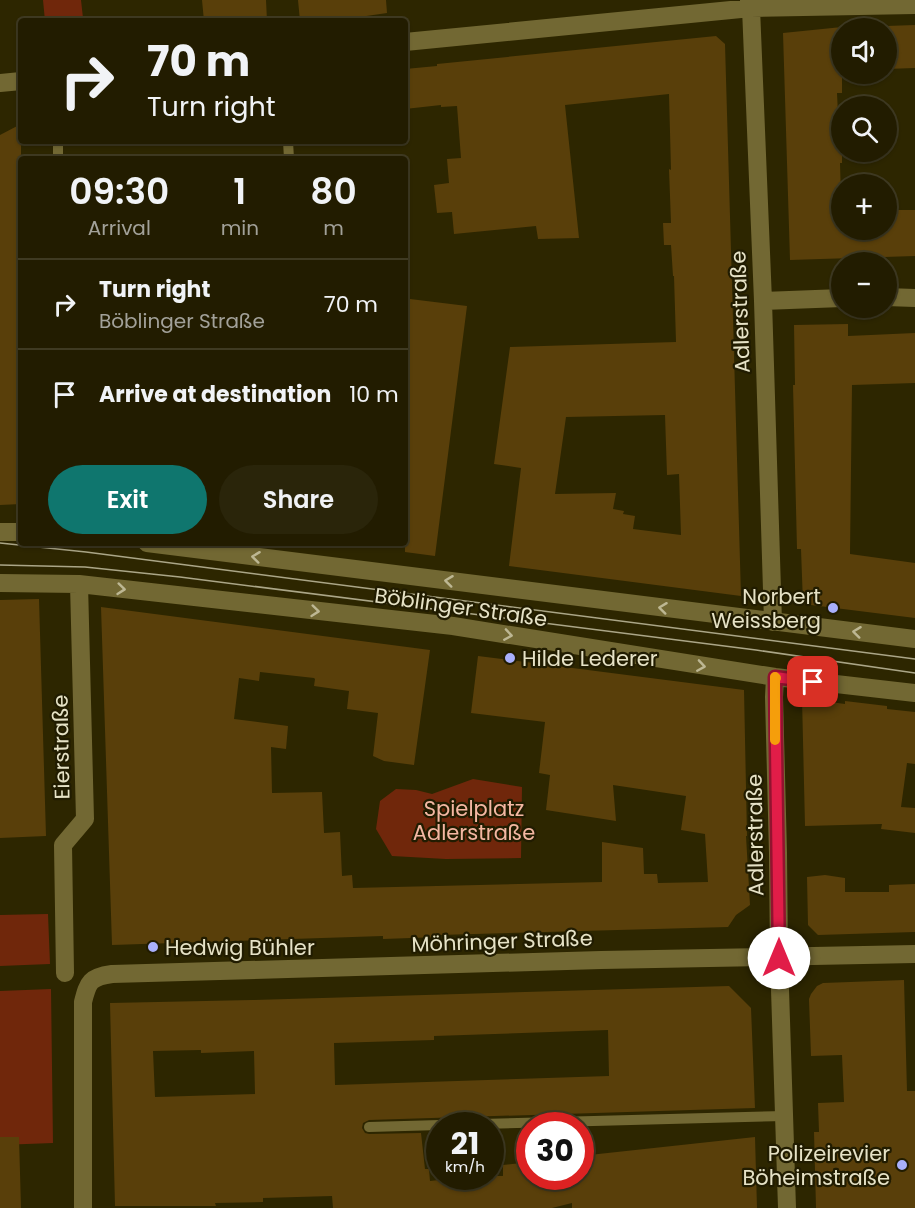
<!DOCTYPE html>
<html lang="en">
<head>
<meta charset="utf-8">
<style>
	:root { --surface:#221c00; --page:#2a250a; --text:#f1f3f6; --muted:#a2a199; --line:#3f3a22; --accent:#0f766e }
	body { margin:0; font-family:Poppins,sans-serif; background:var(--page); color:var(--text); height:100vh; display:flex; flex-direction:column; font-size:22px; white-space:nowrap }
	* { box-sizing:border-box; margin:0 }
	p { font-size:20px; color:var(--muted) }
	.icon { flex:none; width:33px; height:33px; fill:none; stroke:currentColor; stroke-width:2; stroke-linecap:round; stroke-linejoin:round }
	.map { position:relative; flex:1; overflow:hidden }
	.drawer { position:absolute; left:18px; top:156px; width:390px; height:390px; display:flex; flex-direction:column; background:var(--surface); border-radius:6px; box-shadow:0 2px 4px #0004,0 0 0 2px var(--line) }
	.drawer>* { flex:none }
	.banner { position:absolute; left:18px; top:18px; width:390px; height:126px; border-radius:6px; box-shadow:0 2px 4px #0004,0 0 0 2px var(--line); background:#221c00; color:var(--text); overflow:hidden }
	.buttons { position:absolute; left:831px; top:18px; display:grid; gap:12px }
	.buttons a { display:grid; place-items:center; width:66px; height:66px; border-radius:50%; background:var(--surface); box-shadow:0 2px 4px #0004,0 0 0 2px var(--line); font-size:30px }
	.speed { position:absolute; left:426px; top:1112px; display:flex; gap:12px; font-size:30px; font-weight:700; text-align:center }
	.speed>* { display:grid; place-content:center; width:78px; height:78px; border-radius:50%; background:var(--surface); box-shadow:0 2px 4px #0004,0 0 0 2px var(--line); line-height:1 }
	.speed small { font-size:15px; font-weight:400 }
	.speed .limit { border:9px solid #d22; background:#fff; color:#111 }
	.pin { position:absolute; display:grid; place-items:center; width:51px; height:51px; color:#fff; margin:-26px; border-radius:12px; box-shadow:0 3px 9px #0006 }
	.me { position:absolute; width:66px; margin:-33px; rotate:0deg; stroke-linejoin:round; filter:drop-shadow(0 0 4px #0008) }
	.turn { display:flex; align-items:center; gap:21px; height:126px; padding:0 30px; font-size:27px }
	.turn .icon { width:78px; height:78px; stroke-width:2.5 }
	.turn b { display:block; font-size:42px; line-height:51px }
	.eta { display:flex; justify-content:space-evenly; align-items:center; height:102px; text-align:center }
	.eta b { font-size:36px; font-weight:600; line-height:42px }
	.primary-button { display:flex; gap:12px; margin-top:auto; padding:12px 30px }
	.primary-button a { flex:1; height:69px; border-radius:36px; background:var(--accent); color:#fff; font-size:24px; font-weight:600; line-height:69px; text-align:center }
	.primary-button a+a { background:var(--page); color:var(--text) }
	ul { padding:0; list-style:none }
	li { display:flex; align-items:center; gap:18px; height:90px; padding:0 30px; border-top:2px solid var(--line) }
	li div { flex:1 }
	li b { display:block; font-size:22px }
	li em { font-style:normal }
	.map>svg:first-child { display:block }
</style>
</head>
<body>
<div class="map">
<svg width="915" height="1208" viewBox="0 0 915 1208">
	<rect width="100%" height="100%" fill="#2d2600"/>
	<path fill="#70270b" d="M43 0H81L83 18 45 21Z
		M473 779 522 787 521 858 446 859 392 856 376 829 380 801 396 789 416 790 432 794Z
		M48 914 50 964 0 966V915Z
		M51 989 53 1143 0 1145V991Z"/>
	<path fill="#593f0a" fill-rule="evenodd" d="M202 0H266L267 21H204Z
		M298 0H386L387 13 332 21H300Z
		M915 25V68L886 69V26Z
		M842 27V93H837L839 135H842V163H840L842 230H886V210H915V256L790 260 783 33Z
		M716 36 725 44 741 596 509 566 521 468 494 464 510 347 676 342 674 276H673L671 245H664L663 223H671L669 169 671 170 669 94 565 105 579 238 538 239 536 226 454 234 452 212 437 213 434 185 449 183 447 159 461 158 457 106 441 107V105L405 109V69L437 66V64ZM665 415 667 475 679 474 681 535 633 529 635 516 623 514 624 511 613 509 616 493 555 494 566 417Z
		M21 124V504L0 505V135Z
		M410 299 467 306 435 556 405 552V338Z
		M848 324V336L915 333V383L852 385 850 554 915 563V618L803 604 801 549H797L793 385H795L794 325Z
		M39 599 46 836 0 838V600Z
		M101 607 430 650 414 765 384 761 373 756 378 713 347 709 349 691 314 686 315 679 314 678 260 672 259 681 239 678 234 719 288 726 286 749 271 747 272 793 322 792 324 833 340 832 342 876 352 875 353 888 602 882V842L643 848 644 874H657L658 883 708 882 705 834 681 830 686 796 613 785 616 821 546 810 550 775 539 773 545 722 471 713 478 656 744 690 747 836H746L750 905 736 915 728 927 439 935V937L383 939V936L112 945Z
		M802 698 845 704V701L887 706V709L915 712V764L907 763 901 807 915 808V833L881 829 882 824 805 826Z
		M825 875 845 878V892H889V885L915 884V932L818 935 808 925 807 877Z
		M904 980 907 1091H915V1208H816L814 1132H819L818 1103 844 1102 842 1055 811 1056 809 999 811 994 817 986 823 983Z
		M729 986 751 1008 755 1108 369 1120 363 1123 362 1128 365 1133 369 1134 421 1133 425 1169H429L430 1181 473 1176H503V1165L530 1162V1176H580V1156L755 1137 757 1208H572V1203L552 1208H333L332 1196 263 1198V1202L215 1203 216 1206H115L110 1003 252 1000ZM608 1030 609 1076 335 1085 334 1043 434 1040V1036ZM201 1050V1053L254 1051 255 1094 155 1097 153 1051Z
		M0 1137H19L21 1208H0Z"/>
	<g fill="none" stroke-linecap="round" stroke-linejoin="round">
		<path stroke="#726833" stroke-width="10" d="M58 141V159
			M288 141 289 159
			M442 1125 785 1116
			M369 1127 440 1125"/>
		<path stroke="#726833" stroke-width="18" d="M749 0 751 8 763 301 773 622
			M405 42 751 8 915 5
			M0 83 21 81
			M886 297 915 298
			M763 301 842 298
			M0 532H21
			M147 543 915 639
			M0 583 79 584 453 626 775 677 915 693
			M775 677 774 697 778 853 779 958 787 1208
			M65 973 63 845 85 819 79 584
			M83 1208V1002C88 982 90 977 112 974L601 960 915 954"/>
		<path stroke="#aba687" stroke-width="1.5" d="M0 543 86 552 915 659
			M0 565 85 567 180 577 756 650 915 673"/>
	</g>
	<defs><path id="oneway-chevron" d="M-2-3.5L2.5 0L-2 3.5" fill="none" stroke-width="1.6" stroke-linecap="round" stroke-linejoin="round" transform="scale(1.5)"/></defs>
	<g stroke="#bdb793">
		<use href="#oneway-chevron" transform="translate(256 557) rotate(-173)"/>
		<use href="#oneway-chevron" transform="translate(449 581) rotate(-173)"/>
		<use href="#oneway-chevron" transform="translate(121 589) rotate(6)"/>
		<use href="#oneway-chevron" transform="translate(663 608) rotate(-173)"/>
		<use href="#oneway-chevron" transform="translate(315 611) rotate(6)"/>
		<use href="#oneway-chevron" transform="translate(857 632) rotate(-173)"/>
		<use href="#oneway-chevron" transform="translate(508 635) rotate(9)"/>
		<use href="#oneway-chevron" transform="translate(701 666) rotate(9)"/>
	</g>
	<g fill="none" stroke-linecap="round" stroke-linejoin="round">
		<defs>
			<path id="route" d="M779 958 775 677 813 682"/>
		</defs>
		<use href="#route" stroke="#92132f" stroke-width="15"/>
		<use href="#route" stroke="#e11d48" stroke-width="10"/>
		<path stroke="#f59e0b" stroke-width="10" d="M775 740V677L776 678"/>
	</g>
	<g fill="#a9b0fc" stroke="#211c01" stroke-width="2">
		<circle cx="833" cy="608" r="6"/>
		<circle cx="510" cy="658" r="6"/>
		<circle cx="153" cy="947" r="6"/>
		<circle cx="902" cy="1165" r="6"/>
	</g>
	<g text-anchor="middle" dominant-baseline="central" stroke-width="4.5" stroke-linejoin="round" paint-order="stroke">
		<g font-size="21" fill="#e6e2c6" stroke="#211c01">
			<text transform="translate(740 312) rotate(-92)">Adlerstraße</text>
			<text transform="translate(461 607) rotate(8)">Böblinger Straße</text>
			<text transform="translate(61 747) rotate(-91)">Eierstraße</text>
			<text transform="translate(755 835) rotate(-91)">Adlerstraße</text>
			<text transform="translate(502 941) rotate(-2)">Möhringer Straße</text>
		</g>
		<g font-size="21" fill="#e6e2c6" stroke="#211c01" text-anchor="end">
			<text x="821" y="596">Norbert<tspan x="821" dy="24">Weissberg</tspan></text>
			<text x="522" y="658" text-anchor="start">Hilde Lederer</text>
			<text x="165" y="947" text-anchor="start">Hedwig Bühler</text>
			<text x="890" y="1153">Polizeirevier<tspan x="890" dy="24">Böheimstraße</tspan></text>
		</g>
		<g font-size="21" fill="#f4b7a2" stroke="#211c01">
			<text x="474" y="808">Spielplatz<tspan x="474" dy="24">Adlerstraße</tspan></text>
		</g>
	</g>
</svg>
<div class="buttons">
<a><svg class="icon" aria-label="sound" viewBox="0 0 24 24"><path d="M4 9h4l5-4v14l-5-4H4zM17 9q2 3 0 6"/></svg></a>
<a><svg class="icon" aria-label="search" viewBox="0 0 24 24"><circle cx="10" cy="10" r="6"/><path d="M15 15l6 6"/></svg></a>
<a>+</a>
<a>−</a>
</div>
<div class="speed"><div>21<small>km/h</small></div><div class="limit">30</div></div>
<div class="pin" style="left:813px;top:682px;background:#d93025"><svg class="icon" aria-label="arrive" viewBox="0 0 24 24"><path d="M6 21V4h12l-3 4 3 4H6"/></svg></div>
<svg class="me" style="left:779px;top:958px" viewBox="-20 -20 40 40"><circle r="19" fill="#fff"/><path d="M0-13L10 11 0 6-10 11z" fill="#e11d48"/></svg>
<div class="banner">
<div class="turn"><svg class="icon" aria-label="right" viewBox="0 0 24 24"><path d="M7 20v-9h11M14 6l5 5-5 5"/></svg><div><b>70 m</b>Turn right</div></div>
</div>
<section class="drawer">
<div class="eta">
<div><b>09:30</b><p>Arrival</p></div>
<div><b>1</b><p>min</p></div>
<div><b>80</b><p>m</p></div>
</div>
<ul>
<li><svg class="icon" aria-label="right" viewBox="0 0 24 24"><path d="M7 20v-9h11M14 6l5 5-5 5"/></svg><div><b>Turn right</b><p>Böblinger Straße</p></div><em>70 m</em></li>
<li><svg class="icon" aria-label="arrive" viewBox="0 0 24 24"><path d="M6 21V4h12l-3 4 3 4H6"/></svg><div><b>Arrive at destination</b></div><em>10 m</em></li>
</ul>
<div class="primary-button"><a>Exit</a><a>Share</a></div>
</section>
</div>
</body>
</html>
